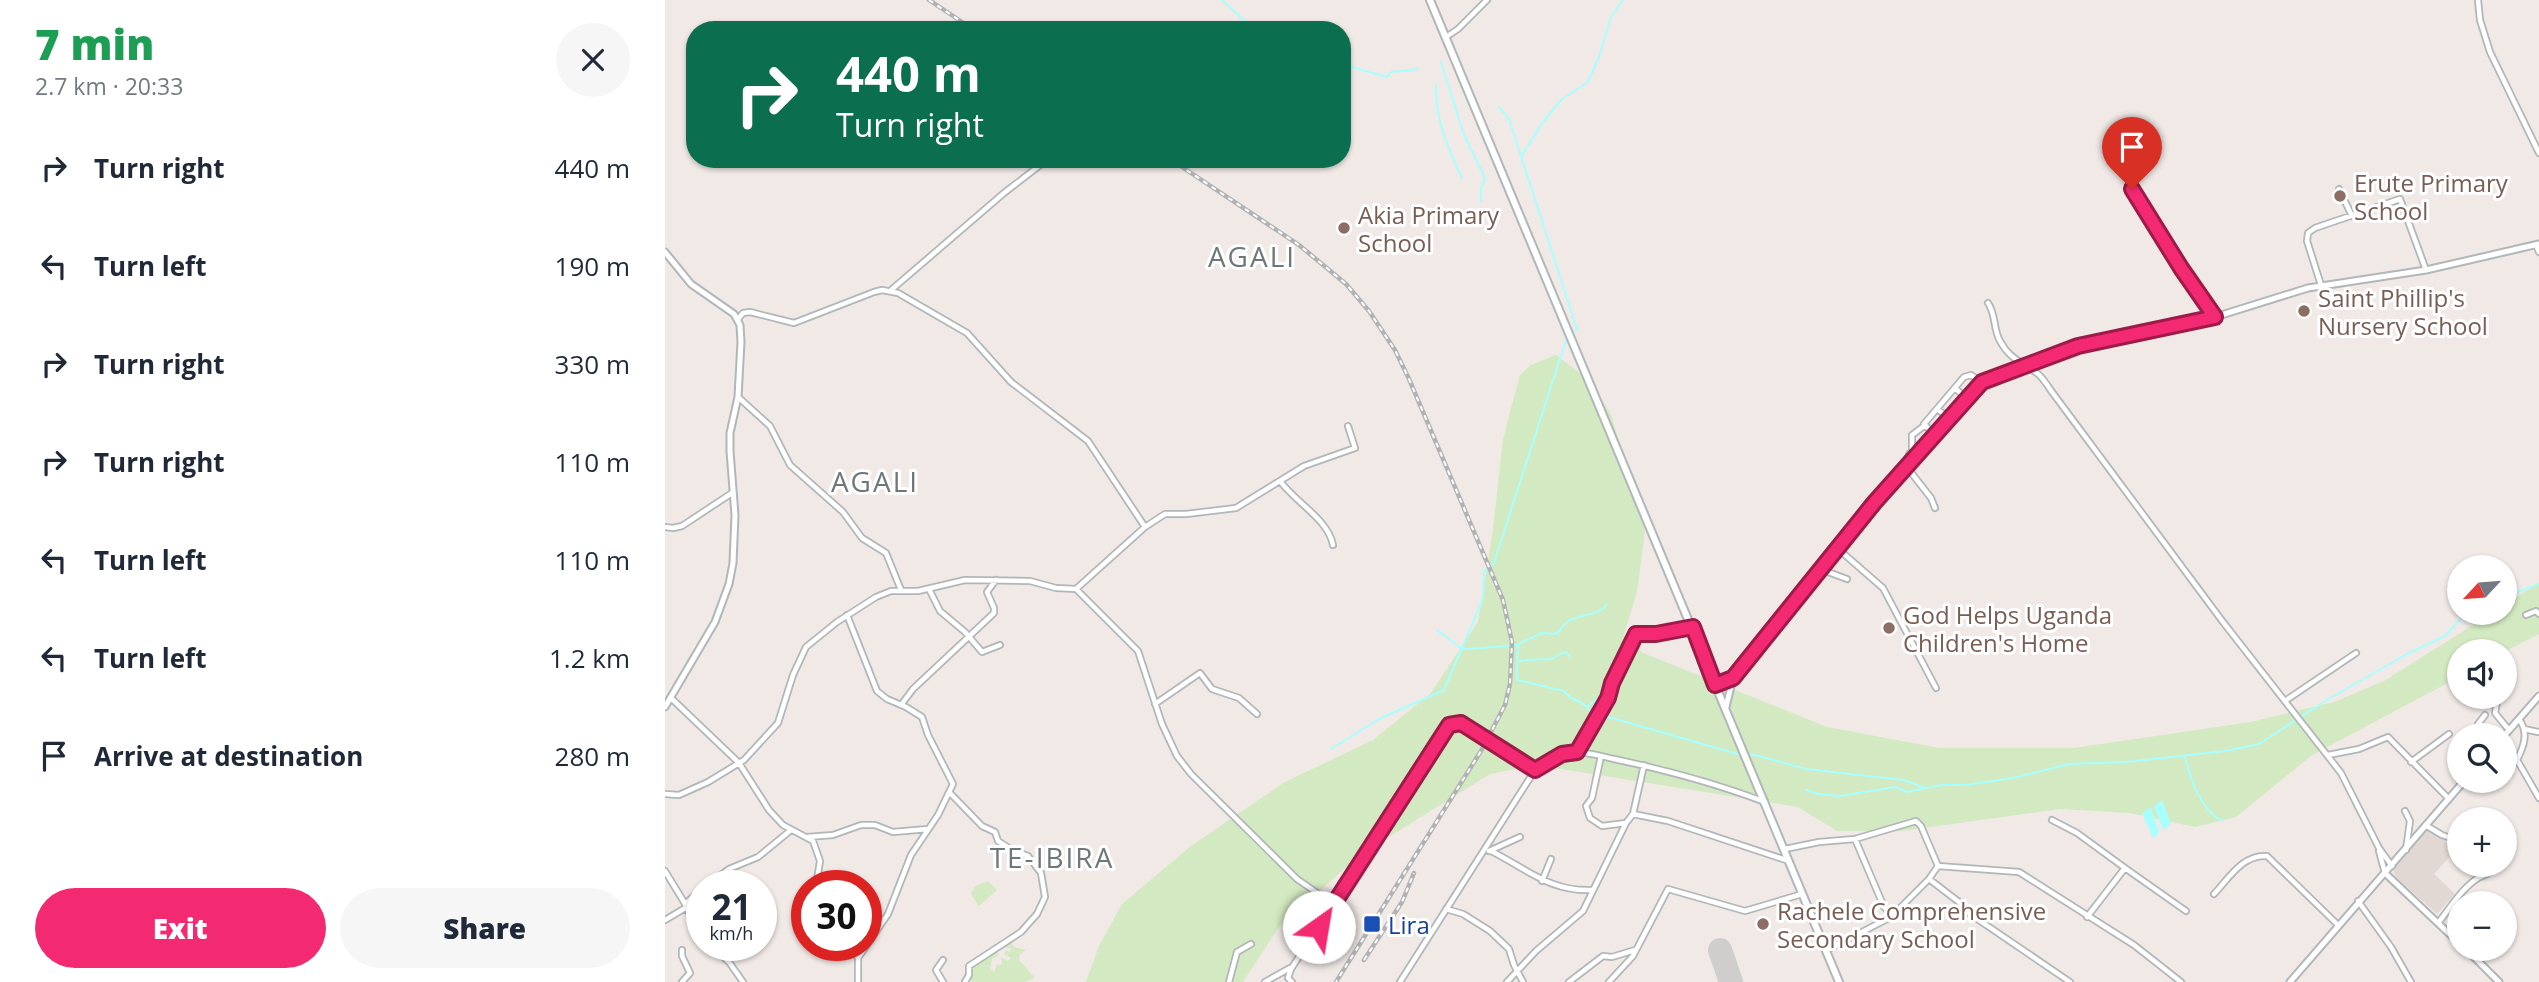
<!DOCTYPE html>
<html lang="en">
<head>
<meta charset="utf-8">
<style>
	:root { --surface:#fff; --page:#f6f6f7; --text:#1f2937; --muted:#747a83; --accent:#f32971 }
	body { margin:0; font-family:"Open Sans",sans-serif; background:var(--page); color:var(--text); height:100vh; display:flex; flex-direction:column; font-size:26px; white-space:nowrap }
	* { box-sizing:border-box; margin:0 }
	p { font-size:23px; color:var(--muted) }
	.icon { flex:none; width:38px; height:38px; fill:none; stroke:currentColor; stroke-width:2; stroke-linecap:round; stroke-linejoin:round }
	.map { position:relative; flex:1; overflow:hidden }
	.drawer { display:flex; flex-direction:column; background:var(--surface); width:665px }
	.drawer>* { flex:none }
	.banner { position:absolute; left:21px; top:21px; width:665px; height:147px; border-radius:28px; box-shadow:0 2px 5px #0004; background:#0b6e4f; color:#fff; overflow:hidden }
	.needle { width:46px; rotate:244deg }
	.controls { position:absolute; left:1782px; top:555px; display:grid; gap:14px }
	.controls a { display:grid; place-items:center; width:70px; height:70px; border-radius:50%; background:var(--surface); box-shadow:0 2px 5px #0004; font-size:35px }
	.speed { position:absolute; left:21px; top:870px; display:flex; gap:14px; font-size:35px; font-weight:700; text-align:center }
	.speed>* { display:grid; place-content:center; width:91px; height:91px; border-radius:50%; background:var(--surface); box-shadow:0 2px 5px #0004; line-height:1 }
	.speed small { font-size:18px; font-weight:400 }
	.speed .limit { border:10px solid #d22; background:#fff; color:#111 }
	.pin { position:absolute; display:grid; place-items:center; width:60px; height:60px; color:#fff; margin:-72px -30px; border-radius:50% 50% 50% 0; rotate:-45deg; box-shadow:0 0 7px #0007 }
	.pin .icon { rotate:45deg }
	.me { position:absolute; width:77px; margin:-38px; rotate:32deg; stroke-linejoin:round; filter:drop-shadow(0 0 5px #0008) }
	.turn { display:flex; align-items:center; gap:24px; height:147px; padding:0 35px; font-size:32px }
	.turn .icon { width:91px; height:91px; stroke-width:2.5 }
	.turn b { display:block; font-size:49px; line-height:60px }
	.round { display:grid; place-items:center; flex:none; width:74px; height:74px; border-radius:37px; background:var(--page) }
	.head { display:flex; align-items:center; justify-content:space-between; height:119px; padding:0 35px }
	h1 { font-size:42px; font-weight:800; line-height:52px; color:#1e9e55 }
	.action { display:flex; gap:14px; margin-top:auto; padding:14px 35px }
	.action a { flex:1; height:80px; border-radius:42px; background:var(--accent); color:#fff; font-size:28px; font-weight:800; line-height:80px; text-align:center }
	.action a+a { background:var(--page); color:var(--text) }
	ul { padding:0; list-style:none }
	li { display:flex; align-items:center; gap:21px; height:98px; padding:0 35px }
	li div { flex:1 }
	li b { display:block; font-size:26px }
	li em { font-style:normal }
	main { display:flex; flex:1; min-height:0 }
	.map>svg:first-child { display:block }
</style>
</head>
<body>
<main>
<section class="drawer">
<div class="head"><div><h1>7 min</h1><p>2.7 km · 20:33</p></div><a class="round"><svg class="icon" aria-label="close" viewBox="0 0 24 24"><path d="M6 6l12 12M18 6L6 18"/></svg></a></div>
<ul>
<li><svg class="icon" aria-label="right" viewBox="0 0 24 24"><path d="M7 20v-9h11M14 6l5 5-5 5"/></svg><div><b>Turn right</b></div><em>440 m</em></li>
<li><svg class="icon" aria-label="left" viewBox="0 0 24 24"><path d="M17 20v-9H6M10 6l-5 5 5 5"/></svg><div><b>Turn left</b></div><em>190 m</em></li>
<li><svg class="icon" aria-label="right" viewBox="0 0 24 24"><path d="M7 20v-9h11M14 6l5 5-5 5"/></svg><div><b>Turn right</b></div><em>330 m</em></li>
<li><svg class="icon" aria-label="right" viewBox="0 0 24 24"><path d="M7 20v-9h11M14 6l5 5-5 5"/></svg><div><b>Turn right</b></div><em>110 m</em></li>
<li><svg class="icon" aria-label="left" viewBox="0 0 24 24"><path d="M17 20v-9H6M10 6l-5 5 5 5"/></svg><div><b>Turn left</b></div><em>110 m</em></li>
<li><svg class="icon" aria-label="left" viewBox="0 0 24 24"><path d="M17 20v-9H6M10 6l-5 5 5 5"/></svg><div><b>Turn left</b></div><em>1.2 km</em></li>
<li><svg class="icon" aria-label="arrive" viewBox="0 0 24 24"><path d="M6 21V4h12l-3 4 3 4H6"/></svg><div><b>Arrive at destination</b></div><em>280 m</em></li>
</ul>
<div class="action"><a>Exit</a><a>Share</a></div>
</section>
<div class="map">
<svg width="1874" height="982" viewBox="0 0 1874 982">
	<rect width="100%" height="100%" fill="#f0e9e6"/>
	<path fill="#e1d8d4" d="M1762 827 1791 850 1769 874 1790 894 1772 914 1731 877 1728 870Z"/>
	<path fill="#d2e9c1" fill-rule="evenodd" d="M891 355 921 378 946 414 980 531 972 592 959 634 978 653 1162 727 1274 748H1409L1586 722 1669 702 1719 681 1827 613 1839 612V605L1874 583V634L1839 652 1794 651V677L1647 755 1571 817 1530 827 1465 813 1395 809 1237 831H1172L1133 807 871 765 825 774 698 853 616 924 578 982H421L434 946 457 904 526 846 620 782 708 740 765 694 813 622 828 529 838 439 855 375 866 365Z
		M323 881 332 890 314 906 306 894 310 886Z
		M345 941 349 947 361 950 355 954 354 960 370 978 359 982H307L300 970ZM336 948H346L345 952 342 950 339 954 346 958 343 961 336 957 337 963 336 965 332 964 329 972 325 969 327 959 333 956V952Z"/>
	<path fill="#a7ffff" d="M1497 800 1506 824 1498 830 1489 806Z
		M1486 807 1494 833 1488 838 1477 813Z"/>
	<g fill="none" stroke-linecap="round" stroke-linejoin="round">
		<path stroke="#a7ffff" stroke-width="2" d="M557 0 590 30
			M776 62 799 135 820 178 816 188V202
			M677 64 722 77 726 72 753 69
			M771 85C770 119 783 148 797 178
			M834 107 844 119 912 329 906 333
			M857 155 878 122 897 99 923 82 934 57 946 17 958 0
			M1839 597 1874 584
			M772 630 796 648 802 649 853 645 852 680 899 691 905 697 920 705 926 712 1076 755
			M854 644 877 633 889 634 894 632C905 610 932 620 942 604
			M855 661C865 659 875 660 885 659 891 658 895 653 901 652L905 657
			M950 673 956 650
			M922 707 933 698 937 700 944 688
			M666 749 714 719 779 690 818 599 819 571 829 563 902 337
			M1082 755H1090L1141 769 1238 780 1258 787
			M1520 757C1526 780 1535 809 1557 821
			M1141 790 1153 794 1175 796 1230 787 1242 792 1276 785H1301L1348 778 1404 764 1461 762 1560 751 1594 744 1662 700 1742 654 1780 636 1802 612"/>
		<path stroke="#d0cecc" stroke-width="24" d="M1055 950 1066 982"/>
		<defs>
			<path id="minor" d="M1813 0 1815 20 1825 52 1874 153
				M781 37 793 29 822 0
				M1465 187 1516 268 1550 317
				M1674 189 1687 216
				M1871 245 1874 252
				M1656 285 1642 241 1643 233 1650 228 1735 199 1761 270
				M225 291 339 193 383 159
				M1323 303C1331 314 1328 329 1335 341 1345 360 1358 362 1373 374 1378 378 1383 386 1387 392L1558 622 1676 773 1714 848 1727 866
				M73 319 78 313 85 312 129 323 209 292 217 290 233 293 302 333 346 382 423 441 480 527 500 514H521L571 508 639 466 690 448 683 426
				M1290 388 1302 399
				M73 397 105 426 125 465 178 512 197 538 221 553 236 590
				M1272 409 1284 418
				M1269 434 1259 424 1299 377 1306 375 1317 382
				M1263 441C1251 444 1241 453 1241 466L1266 498 1270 508
				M1247 450V435L1259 426
				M615 481C631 503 663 519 668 545
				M0 527 8 528 17 526 67 493
				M1172 548 1218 588 1271 688
				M1155 569 1182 579
				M264 589 275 611 300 632 317 652 335 645
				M411 589 480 527
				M182 615 212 691 222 699 241 707 257 717 263 735 288 784 273 815 246 855 223 914 193 958V982
				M1861 615 1871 611 1874 614
				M1833 696 1830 713 1844 730
				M6 698 74 763 104 810 118 825 148 841 155 861 151 886
				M1620 701 1691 653
				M490 704 535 673 547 689 574 698 592 714
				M236 705 248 689 329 613V608L322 592 331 580
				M1820 715 1813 724 1820 735
				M1854 719C1864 733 1859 746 1852 760L1874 798
				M1859 729 1873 732
				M1839 743 1851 760
				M912 752 943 698 947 683 971 634H991L1027 627
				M1663 755 1694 749 1723 737 1784 799
				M936 756 927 798 921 806 925 818 937 826 961 823
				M1746 762 1784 734
				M285 793 317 826 330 832 333 841 347 850 363 856 376 873 380 897 372 914 356 932 304 966V975L300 982
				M0 794 14 795 43 782 79 760 113 723 128 675 141 647 172 622 211 597 226 591H253L300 580 365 581 391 588 411 589 473 651 497 724 512 756 526 774 632 879 668 904
				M1740 811 1745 821 1741 850
				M968 814 1003 821 1124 861
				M1387 820 1412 833 1460 868 1422 917
				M1762 826 1777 835 1794 841
				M142 837 168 835 196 825H210L228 832 263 829
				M1190 839 1219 907 1227 915
				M1120 849 1154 842 1190 839 1251 821 1256 826 1273 866
				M824 851 855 837
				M826 851C862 869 885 892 928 890
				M1714 851 1720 873
				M1273 866 1354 872 1469 945 1516 982
				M1273 866 1264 879 1294 902 1305 914 1405 982
				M1460 868 1521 911
				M0 871 22 907 0 920
				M877 881 886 859
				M41 886 64 869 93 857 126 830
				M1549 894C1564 878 1578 854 1602 856L1673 925
				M1693 901 1726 947 1746 982
				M20 904 37 889
				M22 909 37 935
				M781 909 798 914 825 931 844 949 849 965 858 982
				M1773 923C1785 908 1797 888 1813 878 1821 874 1827 874 1831 864
				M45 945 64 962 78 982
				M184 945 193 958
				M1162 950 1226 917 1264 879
				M278 960 271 970 278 982
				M17 982 25 973 17 956V950
				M564 982 572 952 586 944
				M600 982 625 968
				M627 982 623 978 626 969 784 725 796 723 870 770
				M735 982 863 781C872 767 889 754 906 752 921 751 935 756 949 759 1001 770 1050 783 1100 802
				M842 982 871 951 918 911 961 823 968 814 979 765
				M904 982 938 956 947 957 970 950
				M944 982 968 956 1003 889 1080 911 1137 894"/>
			<path id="tertiary" d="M0 252 26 284 69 314 75 325 76 342 73 397 65 433V451L70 515 68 563 64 584 50 622 0 707
				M1061 707 1068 678 1081 660 1209 503 1317 382 1413 346 1550 317 1643 288 1761 270 1874 244
				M1839 736 1874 696
				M1721 874 1794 943
				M1800 948 1834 982
				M1625 982 1800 780"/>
			<path id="secondary" d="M765 0 1174 982
				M1050 685 1068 678"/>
		</defs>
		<use href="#minor" stroke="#b1b7b9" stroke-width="8"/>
		<use href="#tertiary" stroke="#b1b7b9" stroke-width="9"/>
		<use href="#secondary" stroke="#b0b7b9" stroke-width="10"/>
		<use href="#minor" stroke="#fff" stroke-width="4.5"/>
		<use href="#tertiary" stroke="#fff" stroke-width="5"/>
		<use href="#secondary" stroke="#fff" stroke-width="6"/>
		<defs>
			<path id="rail" d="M264 0 309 30
				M505 159 634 245 681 284 704 311 730 350 744 379 838 600 847 642 845 684 840 705 816 751 671 982
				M699 960 737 902 749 873"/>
		</defs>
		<use href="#rail" stroke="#b0b2b3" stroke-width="4.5"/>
		<use href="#rail" stroke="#fff" stroke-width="2" stroke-dasharray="5" stroke-linecap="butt"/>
	</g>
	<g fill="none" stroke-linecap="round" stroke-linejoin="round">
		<defs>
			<path id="route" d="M654 927 784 725 796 723 870 770 897 754 912 752 943 698 947 683 971 634H991L1028 627 1050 685 1068 678 1209 503 1317 382 1413 346 1550 317 1516 268 1467 189"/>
		</defs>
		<use href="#route" stroke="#9e1b49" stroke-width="18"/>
		<use href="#route" stroke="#f32971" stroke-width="12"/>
	</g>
	<g fill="#8d6e63" stroke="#fff" stroke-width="2.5">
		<circle cx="1675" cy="196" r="7"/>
		<circle cx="679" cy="228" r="7"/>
		<circle cx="1639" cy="311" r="7"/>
		<circle cx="1224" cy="628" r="7"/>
		<circle cx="1098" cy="924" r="7"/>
	</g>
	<rect fill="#1a4fb4" stroke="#fff" stroke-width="2.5" x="698" y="915" width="18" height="18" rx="3.5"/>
	<g text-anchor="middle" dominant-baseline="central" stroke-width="6" stroke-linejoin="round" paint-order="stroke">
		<g font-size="24" fill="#785e54" stroke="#fff" text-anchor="start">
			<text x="1689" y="182">Erute Primary<tspan x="1689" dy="28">School</tspan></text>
			<text x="693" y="214">Akia Primary<tspan x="693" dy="28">School</tspan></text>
			<text x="1653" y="297">Saint Phillip's<tspan x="1653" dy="28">Nursery School</tspan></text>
			<text x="1238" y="614">God Helps Uganda<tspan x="1238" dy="28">Children's Home</tspan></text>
			<text x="1112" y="910">Rachele Comprehensive<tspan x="1112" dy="28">Secondary School</tspan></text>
		</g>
		<g font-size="24" fill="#164399" stroke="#fff" text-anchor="start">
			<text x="723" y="924">Lira</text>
		</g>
		<g font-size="28" letter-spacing="2" fill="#6e7879" stroke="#fff">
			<text x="587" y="256">AGALI</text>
			<text x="210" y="481">AGALI</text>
			<text x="387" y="857">TE-IBIRA</text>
		</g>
	</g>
</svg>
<div class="controls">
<a><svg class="needle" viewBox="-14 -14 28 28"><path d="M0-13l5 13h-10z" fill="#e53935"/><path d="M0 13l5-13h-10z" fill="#747a83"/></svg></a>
<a><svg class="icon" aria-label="sound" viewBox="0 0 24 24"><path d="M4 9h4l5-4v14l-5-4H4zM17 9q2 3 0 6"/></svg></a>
<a><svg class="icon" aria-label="search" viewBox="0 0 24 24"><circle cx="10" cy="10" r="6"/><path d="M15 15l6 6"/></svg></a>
<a>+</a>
<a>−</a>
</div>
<div class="speed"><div>21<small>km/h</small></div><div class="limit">30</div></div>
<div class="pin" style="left:1467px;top:189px;background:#d93025"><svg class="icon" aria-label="arrive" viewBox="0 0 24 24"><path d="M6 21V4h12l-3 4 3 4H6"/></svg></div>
<svg class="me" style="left:654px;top:927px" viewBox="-20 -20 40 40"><circle r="19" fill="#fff"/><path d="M0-13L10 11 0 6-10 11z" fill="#f32971"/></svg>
<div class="banner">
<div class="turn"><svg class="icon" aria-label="right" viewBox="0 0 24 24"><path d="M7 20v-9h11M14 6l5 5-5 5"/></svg><div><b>440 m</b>Turn right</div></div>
</div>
</div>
</main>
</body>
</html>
